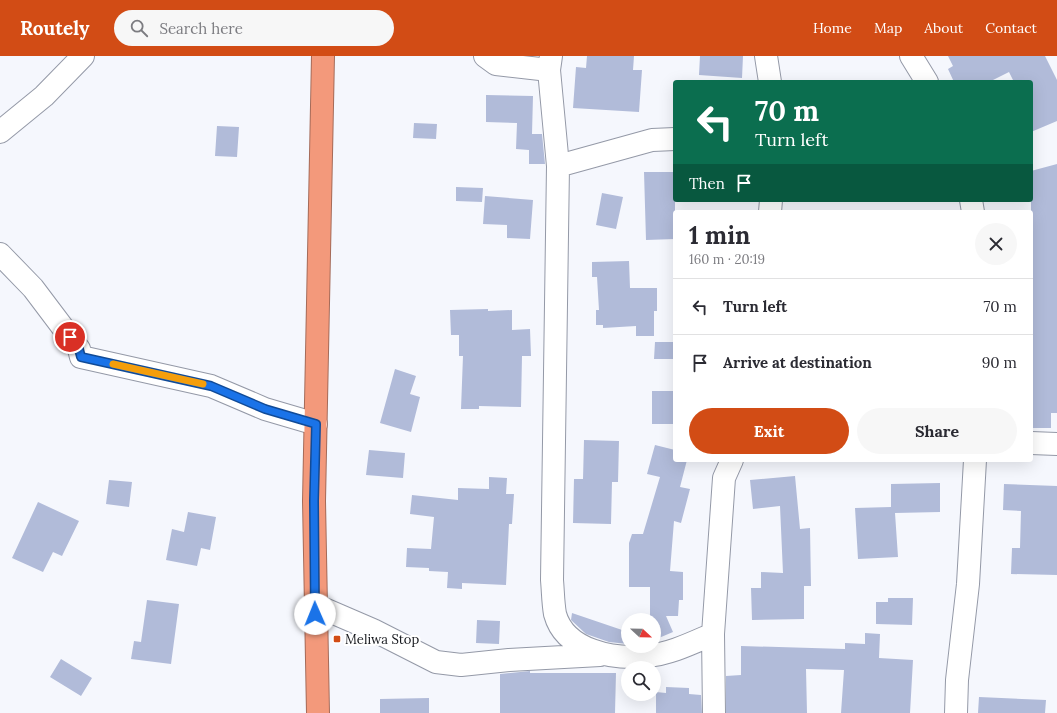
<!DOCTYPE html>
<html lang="en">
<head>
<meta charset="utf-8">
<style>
	:root { --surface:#fff; --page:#f7f7f7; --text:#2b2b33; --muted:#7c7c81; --line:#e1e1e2; --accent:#d24c15 }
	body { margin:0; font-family:Lora,serif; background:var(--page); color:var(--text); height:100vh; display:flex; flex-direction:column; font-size:15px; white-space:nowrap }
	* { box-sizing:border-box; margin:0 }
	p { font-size:13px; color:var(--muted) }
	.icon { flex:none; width:22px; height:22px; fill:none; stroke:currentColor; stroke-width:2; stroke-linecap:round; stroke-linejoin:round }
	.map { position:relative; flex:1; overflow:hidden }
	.panel { position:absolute; left:673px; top:154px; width:360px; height:252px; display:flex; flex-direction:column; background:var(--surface); border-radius:4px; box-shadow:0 4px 16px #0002 }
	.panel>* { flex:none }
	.top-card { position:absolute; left:673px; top:24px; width:360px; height:122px; border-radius:4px; box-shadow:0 4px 16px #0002; background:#0b6e4f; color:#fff; overflow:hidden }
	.needle { width:26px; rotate:112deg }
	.tools { position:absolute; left:621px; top:557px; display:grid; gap:8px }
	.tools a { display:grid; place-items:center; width:40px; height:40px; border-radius:50%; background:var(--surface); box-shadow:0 4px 16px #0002; font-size:20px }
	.pin { position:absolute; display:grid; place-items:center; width:34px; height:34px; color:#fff; margin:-17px; border:2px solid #fff; border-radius:50%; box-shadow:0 1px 4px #0007 }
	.me { position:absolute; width:44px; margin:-22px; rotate:359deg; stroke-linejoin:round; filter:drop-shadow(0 0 3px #0008) }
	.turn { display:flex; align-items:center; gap:14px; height:84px; padding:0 16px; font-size:18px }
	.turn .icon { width:52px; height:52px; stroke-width:2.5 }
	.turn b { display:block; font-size:28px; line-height:34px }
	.then { display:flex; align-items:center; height:38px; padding:0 16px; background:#0003; gap:8px; font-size:15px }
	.round { display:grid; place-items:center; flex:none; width:42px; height:42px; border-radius:21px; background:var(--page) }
	.summary { display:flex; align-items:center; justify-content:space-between; height:68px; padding:0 16px }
	h1 { font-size:24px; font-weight:700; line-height:30px }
	.action { display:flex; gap:8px; margin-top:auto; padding:8px 16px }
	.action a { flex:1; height:46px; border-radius:24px; background:var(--accent); color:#fff; font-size:16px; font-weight:700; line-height:46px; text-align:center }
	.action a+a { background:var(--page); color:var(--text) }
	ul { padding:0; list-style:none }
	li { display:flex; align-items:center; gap:12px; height:56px; padding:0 16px; border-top:1px solid var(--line) }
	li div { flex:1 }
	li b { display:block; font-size:15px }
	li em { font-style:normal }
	header { display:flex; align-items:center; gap:24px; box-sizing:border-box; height:56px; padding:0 20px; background:var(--accent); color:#fff }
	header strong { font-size:19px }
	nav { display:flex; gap:22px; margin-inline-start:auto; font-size:14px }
	.search { width:280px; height:36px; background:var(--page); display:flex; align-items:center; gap:10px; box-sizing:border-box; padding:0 14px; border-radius:22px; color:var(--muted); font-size:15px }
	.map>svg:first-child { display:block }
</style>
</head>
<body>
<header>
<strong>Routely</strong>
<div class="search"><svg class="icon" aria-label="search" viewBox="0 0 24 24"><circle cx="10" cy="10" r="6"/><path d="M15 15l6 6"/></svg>Search here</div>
<nav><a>Home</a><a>Map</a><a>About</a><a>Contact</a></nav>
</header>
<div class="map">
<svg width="1057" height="657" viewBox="0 0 1057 657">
	<rect width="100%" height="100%" fill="#f5f7fd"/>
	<path fill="#b1bbd9" d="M587 0H634L633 14H642L639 56 573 52 576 11 586 12Z
		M700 0H743L742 22 699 19Z
		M948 0H1045L1057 24V65L1031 76V26H1014L1009 16 989 26H954L948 13 953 10Z
		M486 39 533 40 532 78H542L545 108H529V94L516 93 517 67 486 66Z
		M414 67 437 68 436 83 413 82Z
		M217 70 239 71 237 101 215 100Z
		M1057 108V357H1051V372H1031V115Z
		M644 116H675V183L646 184Z
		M456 131 483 132 482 146 456 145Z
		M602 137 623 141 616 173 596 169Z
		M485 140 533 144 530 183 507 182V169L483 168Z
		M629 205 630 232H657V255H654V280H636V270L603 272V269H596V254H599L597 221H592V206Z
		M488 253V255L512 254V274L530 273 531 300H522L521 351 479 350V353H461L463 300H459V279H451L450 254Z
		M655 286H675V303H654Z
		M395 313 416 320 410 338 420 341 411 376 380 367Z
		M652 335H675V368H652Z
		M584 384 619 385 618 426H612L611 468 573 467 574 423H583Z
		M655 389 675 394V404H687L680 431 690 433 681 467 674 465 670 515 683 516V544H679L678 560H666L673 576 654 584V564H650V531H629V487L632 478H643L660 421 647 418Z
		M369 394 405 397 403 422 366 419Z
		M795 420 800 473 810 472 811 530H804V563L752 564 751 532H761V516L783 517 780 450 753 453 750 424Z
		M489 421 507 422 506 438H514L512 468H509L506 529 462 527V533L447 532 448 516 429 515V512L406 511 407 492 431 493 434 461 410 458 412 439 458 444V432L489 433Z
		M109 424 132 426 129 451 106 448Z
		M940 427V456L895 457 898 501 858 503 855 452 891 451V428Z
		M1004 428 1057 430V519L1011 518 1012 492H1020L1021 455 1003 454Z
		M38 446 79 465 62 500 53 496 43 516 12 502Z
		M188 456 216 461 210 494 201 492 197 510 166 504 172 473 184 476Z
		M888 542H913L912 569 876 568V546H888Z
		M147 544 179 548 171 608 131 603 134 585 141 586Z
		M572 557 628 576V588L609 586 586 578 571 564Z
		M477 564 500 565 499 588 476 587Z
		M865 577 880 578 879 602 913 604 910 657H841L844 614 806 613 807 657H726V620L741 619V590L845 593V587L865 588Z
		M61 603 92 622 81 640 50 621Z
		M530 615V617H616L615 657H500V618Z
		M666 631 689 632V638L701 639 702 657H656V636L666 637Z
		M979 641 1046 644 1045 657H978Z
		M429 642V657H380V643Z"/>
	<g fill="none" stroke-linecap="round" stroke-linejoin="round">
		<defs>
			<path id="minor" d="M485 0 496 8 549 14
				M551 0 549 14 558 110 552 524C553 535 553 547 555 558 565 595 614 604 647 600 670 598 692 587 713 578
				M766 0 770 26
				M911 0 927 26
				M0 76 44 40 83 0
				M558 110 652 84 675 83
				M971 144 973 156
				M770 156 771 144
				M0 198 33 232 79 293 81 301 211 330 265 353 316 368
				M1031 387 1057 388
				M315 549 373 574 436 606 461 609 509 604 600 599
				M714 657 713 578 724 422 732 404
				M956 657 957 624 968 528 975 404"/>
			<path id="highway" d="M318 657 314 445 323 0"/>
		</defs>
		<use href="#minor" stroke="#9499a7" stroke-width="24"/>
		<use href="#highway" stroke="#a56b59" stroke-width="24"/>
		<use href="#minor" stroke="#fff" stroke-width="22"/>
		<use href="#highway" stroke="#f3997b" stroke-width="22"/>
	</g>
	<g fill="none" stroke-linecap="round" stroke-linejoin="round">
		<defs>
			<path id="route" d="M70 281 79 293 81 301 211 330 265 353 316 368 314 445 315 558"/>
		</defs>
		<use href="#route" stroke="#114b97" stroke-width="10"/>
		<use href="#route" stroke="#1a73e8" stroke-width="7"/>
		<path stroke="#f59e0b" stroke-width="7" d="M113 308 203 328"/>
	</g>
	<rect fill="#d24c15" stroke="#fff" stroke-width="1.5" x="333" y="579" width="8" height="8" rx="2"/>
	<g text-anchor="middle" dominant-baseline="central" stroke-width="4" stroke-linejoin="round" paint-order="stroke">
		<g font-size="13" fill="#14161b" stroke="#fff" text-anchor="start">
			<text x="345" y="583">Meliwa Stop</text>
		</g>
	</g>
</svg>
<div class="tools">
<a><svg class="needle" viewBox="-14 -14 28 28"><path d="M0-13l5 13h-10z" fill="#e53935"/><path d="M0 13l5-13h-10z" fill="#7c7c81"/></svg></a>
<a><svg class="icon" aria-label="search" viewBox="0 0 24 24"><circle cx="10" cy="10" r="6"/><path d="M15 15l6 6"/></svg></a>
</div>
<div class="pin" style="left:70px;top:281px;background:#d93025"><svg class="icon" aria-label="arrive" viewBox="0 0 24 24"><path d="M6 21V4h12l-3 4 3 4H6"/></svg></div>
<svg class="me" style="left:315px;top:558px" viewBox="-20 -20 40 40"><circle r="19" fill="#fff"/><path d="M0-13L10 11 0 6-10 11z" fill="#1a73e8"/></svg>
<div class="top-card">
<div class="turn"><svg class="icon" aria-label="left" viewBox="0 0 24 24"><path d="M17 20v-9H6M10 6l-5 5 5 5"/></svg><div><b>70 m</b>Turn left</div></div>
<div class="then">Then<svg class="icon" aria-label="arrive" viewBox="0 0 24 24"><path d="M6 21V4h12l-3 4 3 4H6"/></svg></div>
</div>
<section class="panel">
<div class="summary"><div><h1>1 min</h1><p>160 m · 20:19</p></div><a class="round"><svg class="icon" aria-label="close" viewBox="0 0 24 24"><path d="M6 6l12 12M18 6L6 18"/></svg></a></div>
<ul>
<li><svg class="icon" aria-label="left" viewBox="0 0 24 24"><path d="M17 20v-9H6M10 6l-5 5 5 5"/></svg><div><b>Turn left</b></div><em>70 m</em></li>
<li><svg class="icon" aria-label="arrive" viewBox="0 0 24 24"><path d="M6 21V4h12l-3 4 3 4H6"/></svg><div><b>Arrive at destination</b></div><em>90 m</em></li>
</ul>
<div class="action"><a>Exit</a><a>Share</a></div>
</section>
</div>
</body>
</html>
